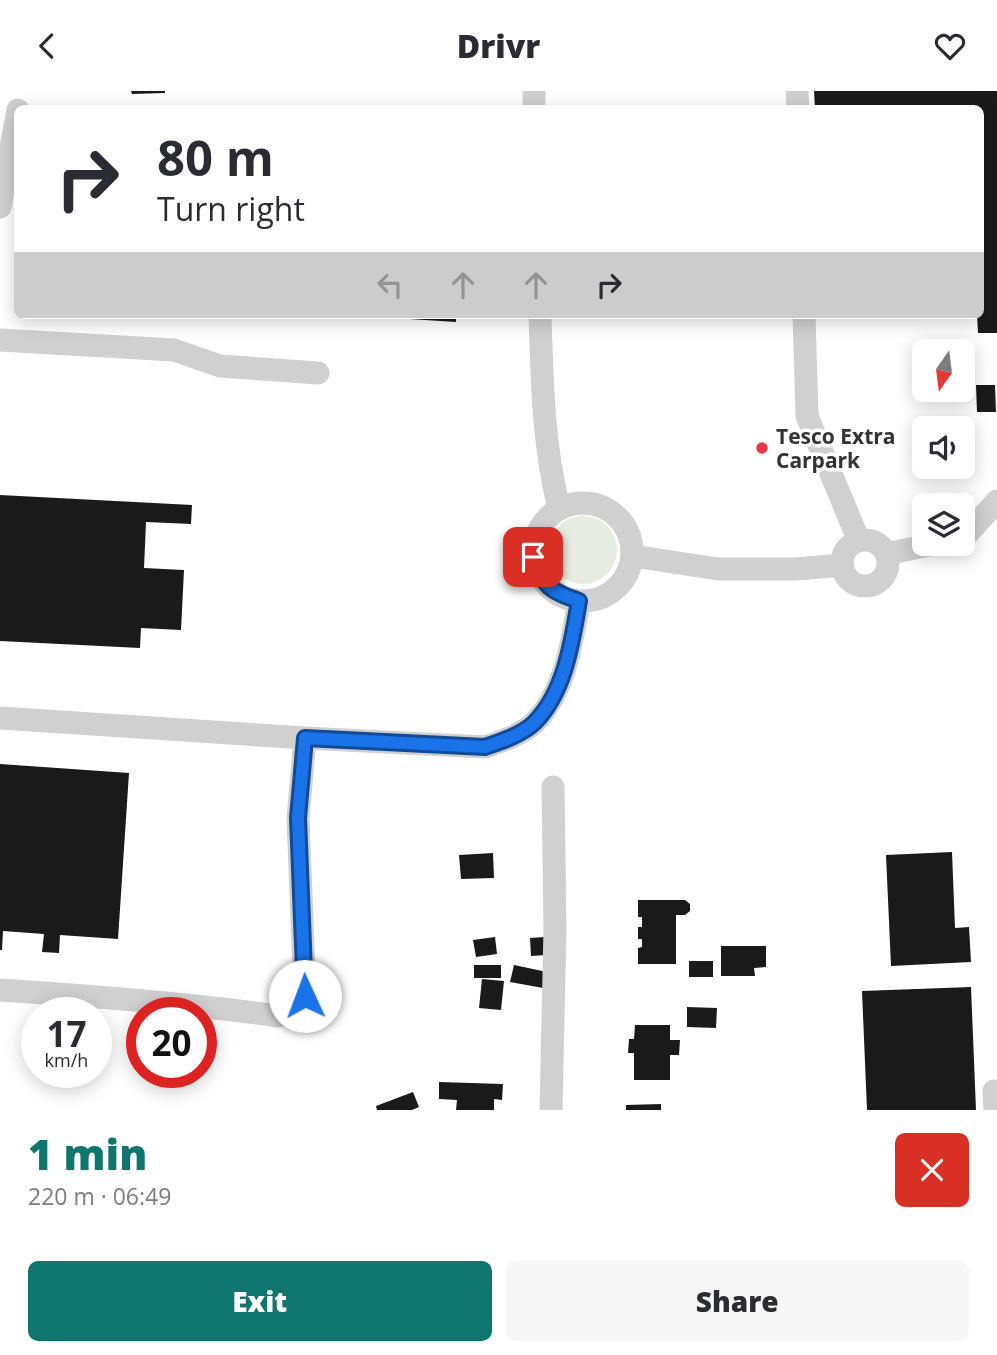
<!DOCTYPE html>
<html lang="en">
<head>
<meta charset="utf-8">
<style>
	:root { --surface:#fff; --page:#f7f7f7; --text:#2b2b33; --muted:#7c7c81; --accent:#0f766e }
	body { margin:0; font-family:"Open Sans",sans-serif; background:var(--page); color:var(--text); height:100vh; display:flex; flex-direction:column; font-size:26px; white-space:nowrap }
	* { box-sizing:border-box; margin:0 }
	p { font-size:23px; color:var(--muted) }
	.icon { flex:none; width:38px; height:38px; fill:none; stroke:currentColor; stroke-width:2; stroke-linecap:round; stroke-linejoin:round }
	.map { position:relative; height:1019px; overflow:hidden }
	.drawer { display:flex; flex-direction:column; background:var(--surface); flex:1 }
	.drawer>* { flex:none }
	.top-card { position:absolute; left:14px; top:14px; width:970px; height:214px; border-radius:10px; box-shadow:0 4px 18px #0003; background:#fff; color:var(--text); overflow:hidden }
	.needle { width:46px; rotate:194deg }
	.buttons { position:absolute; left:912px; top:248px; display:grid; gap:14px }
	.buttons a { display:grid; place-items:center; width:63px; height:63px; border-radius:10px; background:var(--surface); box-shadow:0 4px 18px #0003; font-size:35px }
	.speed { position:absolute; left:21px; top:906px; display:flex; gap:14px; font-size:35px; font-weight:700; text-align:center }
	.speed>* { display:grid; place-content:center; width:91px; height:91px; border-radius:50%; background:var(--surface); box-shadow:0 4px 18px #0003; line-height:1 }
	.speed small { font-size:18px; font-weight:400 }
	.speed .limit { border:10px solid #d22; background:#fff; color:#111 }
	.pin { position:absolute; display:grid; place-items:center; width:60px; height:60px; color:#fff; margin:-30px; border-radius:14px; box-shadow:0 4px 10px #0006 }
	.me { position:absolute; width:77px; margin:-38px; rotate:358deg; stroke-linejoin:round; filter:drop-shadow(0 0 5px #0008) }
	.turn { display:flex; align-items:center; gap:24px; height:147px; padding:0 28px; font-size:32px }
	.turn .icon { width:91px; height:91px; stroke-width:2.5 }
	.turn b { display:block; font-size:49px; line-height:60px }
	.lanes { display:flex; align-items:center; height:66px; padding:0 28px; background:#0003; justify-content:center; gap:35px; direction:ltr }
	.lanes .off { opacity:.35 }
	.round { display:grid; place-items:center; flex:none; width:74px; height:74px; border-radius:10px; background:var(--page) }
	.headline { display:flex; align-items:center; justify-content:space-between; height:119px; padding:0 28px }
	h1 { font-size:42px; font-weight:800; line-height:52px; color:var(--accent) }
	.primary-button { display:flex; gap:14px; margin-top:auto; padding:14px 28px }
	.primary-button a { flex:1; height:80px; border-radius:10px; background:var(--accent); color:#fff; font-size:28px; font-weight:800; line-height:80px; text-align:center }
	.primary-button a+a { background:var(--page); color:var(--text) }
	header { display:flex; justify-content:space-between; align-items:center; height:91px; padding:0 28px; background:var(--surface); font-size:32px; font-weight:800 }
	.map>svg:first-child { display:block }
</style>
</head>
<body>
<header><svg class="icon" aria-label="back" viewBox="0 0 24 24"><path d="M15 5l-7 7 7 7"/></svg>Drivr<svg class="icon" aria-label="heart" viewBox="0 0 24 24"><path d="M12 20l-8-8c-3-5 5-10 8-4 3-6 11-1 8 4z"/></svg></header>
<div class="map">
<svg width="997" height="1019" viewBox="0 0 997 1019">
	<rect width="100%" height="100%" fill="#fff"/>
	<path fill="#e6ecdf" d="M549 459a34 34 0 1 1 68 0a34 34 0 1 1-68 0Z"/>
	<path fill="#1a1a1a" d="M131 0H165V2L132 3Z
		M814 0H997V242H978L977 224H980V18H815Z
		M378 224H456V231L378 226Z
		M976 294H995L996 321H977Z
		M0 404 192 414 191 433 146 431 144 477 184 479 181 539 141 537 140 557 0 550Z
		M0 673 129 682 118 848 60 844 59 862 42 861 44 843 3 840 2 859H0Z
		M952 761 955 837 969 836 971 871 891 875 886 764Z
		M493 762 494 787 461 788 459 764Z
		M638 809H685L690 813V820L685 824H676V873H638V857L642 856V848H638V836H642V826H638Z
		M495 846 497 863 476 866 473 849Z
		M544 846 546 864 531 865 530 847Z
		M721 855H766V876L754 877 755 885H721Z
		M689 870H713V886H689Z
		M474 874H501V887H474Z
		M514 874 547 881 543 897 510 891Z
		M482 888 504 890 501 919 479 917Z
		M971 896 976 1019H867L862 900Z
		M687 916 717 917 716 937 687 936Z
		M635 934H670V949H680L679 964H670V989H634V962H628L629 948H634Z
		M439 991 503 993 502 1009 494 1008V1019H456L457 1009 439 1008Z
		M413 1001 419 1016 412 1019H377L376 1015Z
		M661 1013V1019H626V1014Z"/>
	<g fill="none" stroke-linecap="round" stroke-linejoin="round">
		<path stroke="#d0d0d0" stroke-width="23" d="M534 0V18
			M797 0 798 18
			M0 116 18 19
			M540 224C542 289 543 354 559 417
			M804 224 807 325 859 450
			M0 249 174 259 220 275 318 282
			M534 461a49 49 0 1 1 98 0a49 49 0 1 1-98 0Z
			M962 444 969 441 997 410
			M842 472a23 23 0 1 1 46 0a23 23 0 1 1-46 0Z
			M886 463 934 453
			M633 465 718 478H796L843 474
			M0 627 305 647 485 656C502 650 521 644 534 632 565 601 572 551 579 510
			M0 899C93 905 186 912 278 925L305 905 298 727 305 647
			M994 1000 995 1019
			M551 1019 555 837 553 696"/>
	</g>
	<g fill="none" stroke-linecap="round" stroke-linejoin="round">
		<defs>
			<path id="route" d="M305 905 298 727 305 647 485 656C502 650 521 644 534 632 565 601 572 551 579 510 550 500 543 496 533 466"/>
		</defs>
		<use href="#route" stroke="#114b97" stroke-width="18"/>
		<use href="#route" stroke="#1a73e8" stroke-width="12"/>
	</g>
	<circle fill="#e63946" stroke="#fff" stroke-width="2.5" cx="762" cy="357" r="7"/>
	<g text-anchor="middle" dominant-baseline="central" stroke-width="7" stroke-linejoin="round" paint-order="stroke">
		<g font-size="21" font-weight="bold" fill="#333" stroke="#fff" text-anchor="start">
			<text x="776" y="345">Tesco Extra<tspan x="776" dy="24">Carpark</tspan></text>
		</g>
	</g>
</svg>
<div class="buttons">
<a><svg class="needle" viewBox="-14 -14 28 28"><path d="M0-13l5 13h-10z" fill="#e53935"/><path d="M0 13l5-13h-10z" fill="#7c7c81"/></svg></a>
<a><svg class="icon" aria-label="sound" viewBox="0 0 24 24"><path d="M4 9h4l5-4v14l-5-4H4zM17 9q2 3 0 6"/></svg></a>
<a><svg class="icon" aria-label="layers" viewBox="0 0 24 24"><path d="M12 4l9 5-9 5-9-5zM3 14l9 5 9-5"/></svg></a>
</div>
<div class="speed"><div>17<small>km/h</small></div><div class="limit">20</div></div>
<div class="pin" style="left:533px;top:466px;background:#d93025"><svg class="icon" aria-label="arrive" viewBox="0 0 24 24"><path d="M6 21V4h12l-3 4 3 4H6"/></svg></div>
<svg class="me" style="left:305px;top:905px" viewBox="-20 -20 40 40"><circle r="19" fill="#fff"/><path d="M0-13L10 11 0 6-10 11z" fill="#1a73e8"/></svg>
<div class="top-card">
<div class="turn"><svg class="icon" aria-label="right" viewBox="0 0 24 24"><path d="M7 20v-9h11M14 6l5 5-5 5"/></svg><div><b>80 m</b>Turn right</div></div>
<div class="lanes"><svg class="icon off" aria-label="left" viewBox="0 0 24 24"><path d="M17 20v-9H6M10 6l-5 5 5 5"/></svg><svg class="icon off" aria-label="ahead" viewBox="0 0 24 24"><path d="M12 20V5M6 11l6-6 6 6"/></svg><svg class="icon off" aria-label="ahead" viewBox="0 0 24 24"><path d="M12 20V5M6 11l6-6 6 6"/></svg><svg class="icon" aria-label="right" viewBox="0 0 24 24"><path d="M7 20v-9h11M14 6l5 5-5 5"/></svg></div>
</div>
</div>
<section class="drawer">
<div class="headline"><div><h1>1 min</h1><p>220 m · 06:49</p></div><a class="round" style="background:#d93025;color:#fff"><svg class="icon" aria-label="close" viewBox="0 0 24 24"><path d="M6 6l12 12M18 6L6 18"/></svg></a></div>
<div class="primary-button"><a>Exit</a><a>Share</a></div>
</section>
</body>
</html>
